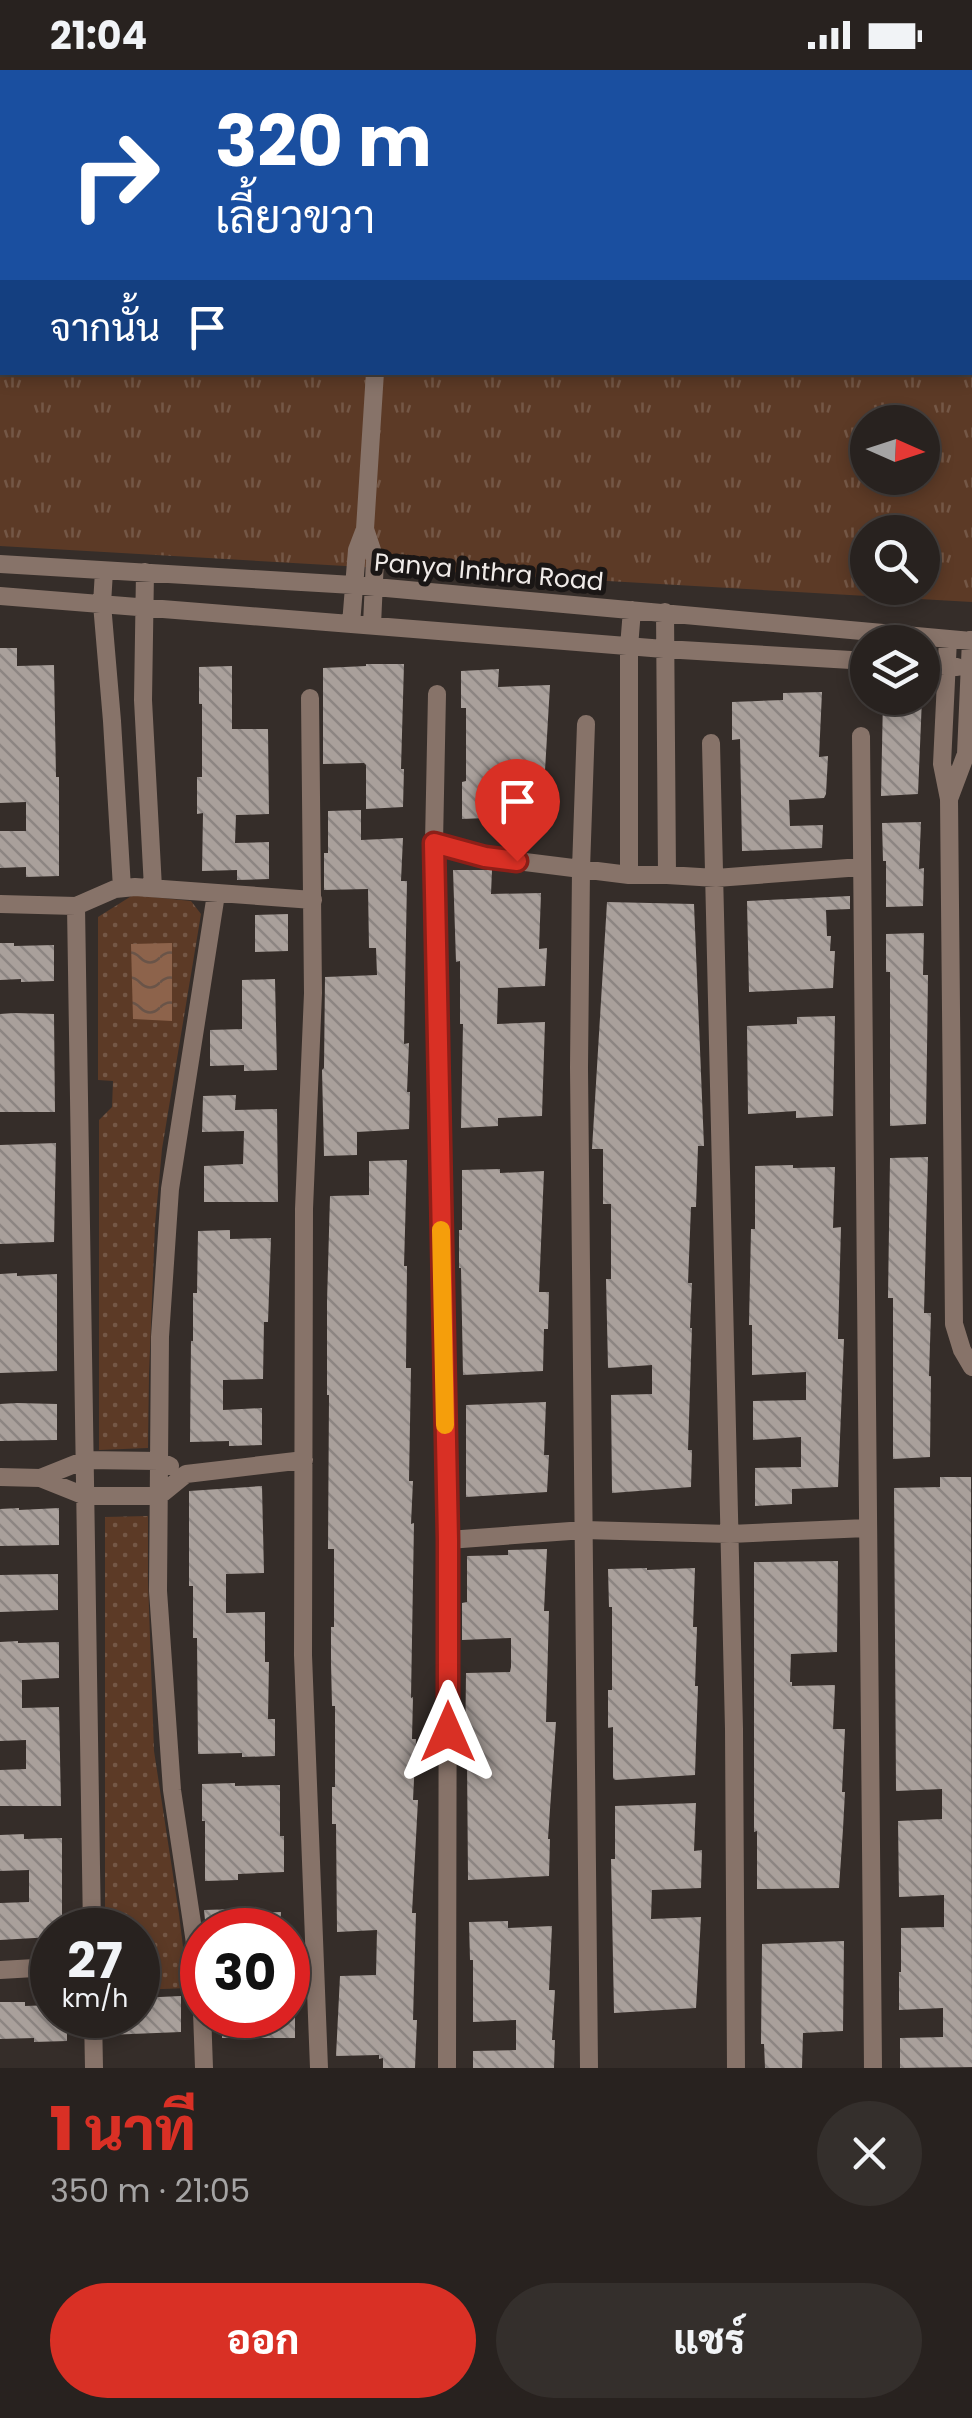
<!DOCTYPE html>
<html lang="th">
<head>
<meta charset="utf-8">
<style>
	:root { --surface:#28221f; --page:#342f2c; --text:#f1f3f6; --muted:#a5a4a4; --line:#443f3d; --accent:#d93025 }
	body { margin:0; font-family:Poppins,Sarabun,sans-serif; background:var(--page); color:var(--text); height:100vh; display:flex; flex-direction:column; font-size:38px; white-space:nowrap }
	* { box-sizing:border-box; margin:0 }
	p { font-size:32px; color:var(--muted) }
	.icon { flex:none; width:55px; height:55px; fill:none; stroke:currentColor; stroke-width:2; stroke-linecap:round; stroke-linejoin:round }
	.map { position:relative; height:1998px; overflow:hidden }
	.side { display:flex; flex-direction:column; background:var(--surface); flex:1 }
	.side>* { flex:none }
	.hud { position:absolute; left:0px; top:0px; width:972px; height:305px; box-shadow:0 5px 15px #0003,0 0 0 2px var(--line); background:#1a4fa0; color:#fff; overflow:hidden }
	.needle { width:65px; rotate:93deg }
	.tools { position:absolute; left:850px; top:335px; display:grid; gap:20px }
	.tools a { display:grid; place-items:center; width:90px; height:90px; border-radius:50%; background:var(--surface); box-shadow:0 5px 15px #0003,0 0 0 2px var(--line); font-size:50px }
	.speed { position:absolute; left:30px; top:1838px; display:flex; gap:20px; font-size:50px; font-weight:700; text-align:center }
	.speed>* { display:grid; place-content:center; width:130px; height:130px; border-radius:50%; background:var(--surface); box-shadow:0 5px 15px #0003,0 0 0 2px var(--line); line-height:1 }
	.speed small { font-size:25px; font-weight:400 }
	.speed .limit { border:15px solid #d22; background:#fff; color:#111 }
	.pin { position:absolute; display:grid; place-items:center; width:85px; height:85px; color:#fff; margin:-102px -42px; border-radius:50% 50% 50% 0; rotate:-45deg; box-shadow:0 0 10px #0007 }
	.pin .icon { rotate:45deg }
	.me { position:absolute; width:110px; margin:-55px; rotate:0deg; stroke-linejoin:round; filter:drop-shadow(0 0 8px #0008) }
	.turn { display:flex; align-items:center; gap:35px; height:210px; padding:0 50px; font-size:45px }
	.turn .icon { width:130px; height:130px; stroke-width:2.5 }
	.turn b { display:block; font-size:70px; line-height:85px }
	.then { display:flex; align-items:center; height:95px; padding:0 50px; background:#0003; gap:20px; font-size:38px }
	.round { display:grid; place-items:center; flex:none; width:105px; height:105px; border-radius:52px; background:var(--page) }
	.head { display:flex; align-items:center; justify-content:space-between; height:170px; padding:0 50px }
	h1 { font-size:60px; font-weight:800; line-height:75px; color:var(--accent) }
	.button { display:flex; gap:20px; margin-top:auto; padding:20px 50px }
	.button a { flex:1; height:115px; border-radius:60px; background:var(--accent); color:#fff; font-size:40px; font-weight:800; line-height:115px; text-align:center }
	.button a+a { background:var(--page); color:var(--text) }
	.status { display:flex; justify-content:space-between; align-items:center; height:70px; padding:0 50px; background:var(--surface); direction:ltr }
	.status svg { height:28px; fill:currentColor }
	.map>svg:first-child { display:block }
</style>
</head>
<body>
<div class="status"><b>21:04</b><svg viewBox="0 0 49 12"><path d="M0 12V9h3v3zM5 12V6h3v6zM10 12V3h3v9zM15 12V0h3v12zM26 1h20v11H26zM47 4h2v5h-2z"/></svg></div>
<div class="map">
<svg width="972" height="1998" viewBox="0 0 972 1998">
	<defs>
		<pattern id="grass-tufts" width="24" height="20" patternUnits="userSpaceOnUse" patternTransform="scale(2.5)"><rect width="24" height="20" fill="#5c3a26"/><path d="M3 7l-1-3M5 7V3M7 7l1-3M15 17l-1-3M17 17v-4M19 17l1-3" fill="none" stroke="#745746"/></pattern>
		<pattern id="park-dots" width="8" height="8" patternUnits="userSpaceOnUse" patternTransform="scale(2.5)"><rect width="8" height="8" fill="#5c3a26"/><path d="M2 2h.1M6 6h.1" fill="none" stroke="#745746" stroke-width="1.8" stroke-linecap="round"/></pattern>
		<pattern id="water-waves" width="16" height="10" patternUnits="userSpaceOnUse" patternTransform="scale(2.5)"><rect width="16" height="10" fill="#8d634b"/><path d="M0 5q4-4 8 0t8 0" fill="none" stroke="#6a5448"/></pattern>
		<pattern id="building-back-hatch" width="6" height="6" patternUnits="userSpaceOnUse" patternTransform="scale(2.5)"><rect width="6" height="6" fill="#a9a09b"/><path d="M-1 5l2 2M0 0l6 6M5-1l2 2" fill="none" stroke="#8c8582"/></pattern>
	</defs>
	<rect width="100%" height="100%" fill="#352d29"/>
	<path fill="url(#grass-tufts)" fill-rule="evenodd" d="M0 0H972V532L0 476ZM2 2H970V302H2ZM868 352H922V408H868ZM868 462H922V518H868Z"/>
	<path fill="url(#park-dots)" d="M133 825 191 831 201 844 162 1079 155 1155 149 1305 148 1378 99 1380V1050L112 1037 113 1011 98 1010V847Z
		M148 1446V1510L154 1681 179 1844 188 1918 138 1920V1860H105V1447Z"/>
	<path fill="url(#water-waves)" d="M172 873V951L133 949 131 874Z"/>
	<path fill="url(#building-back-hatch)" d="M0 578H17V596L54 595 56 707H59V806L26 807V797L0 798V761H26V732L0 733Z
		M366 594H404L401 699H404L403 737 366 739V695L364 693 323 694V598L366 596Z
		M232 596V659H268L269 744 236 745 235 773 269 772V809L237 810V800L202 801 203 743 197 744V707H202V634H199V597Z
		M499 599 498 617 550 615 544 718H548L546 755 509 757V747L462 749V712L466 711V638H461V601Z
		M822 622 819 687 828 686 826 724 824 728 789 730 790 756 823 755 822 778 742 781 740 669 732 670V632L783 630V623Z
		M883 628H922L918 724 881 726Z
		M361 740V770L403 768 401 811H407L404 974 409 973 407 1022H410L409 1059 357 1062V1085L324 1086 322 1000 324 998 325 907 377 905 376 878H369L368 819 324 820V783H328V741Z
		M921 752 919 799 924 798 923 836 886 837V791H883L882 753Z
		M453 800H492L491 824 541 823 539 879 547 878 545 916 498 918 497 954 545 952 542 1046 498 1048V1056L461 1058 463 954H460V891L456 892Z
		M850 826V839L826 840 827 866H831L830 881H835L833 918 749 922 747 831Z
		M607 832 694 834 704 1076H698L696 1137H691L688 1213H692L690 1258H692L688 1380H692L691 1417 612 1423 611 1325 652 1324V1295L608 1298 606 1209H611V1134H603V1079H592Z
		M288 844V881L255 882V845Z
		M924 863 923 905H928L926 1054 890 1056V902H886V864Z
		M0 873H14V876L54 875V911L21 912V909L0 910Z
		M275 909 277 1000 244 1001V995L210 996V960L242 959V910Z
		M14 943 54 944 55 1042H0V944Z
		M835 946 833 1046 796 1048V1041L748 1044 747 956 797 954V947Z
		M236 1025 235 1040 277 1039 278 1132H204V1096L243 1094 244 1061 202 1062 203 1026Z
		M56 1073 54 1172 0 1174V1075Z
		M928 1087 924 1243H931L929 1306H931L930 1387 893 1389V1228H888L890 1088Z
		M407 1090 404 1196H407L406 1298H411L409 1411H413L411 1454 414 1453 411 1628 413 1627 412 1669H416L413 1730H418L412 1843H416L413 1950H417L415 1998H383V1988L379 1989V1985L336 1986 340 1906 376 1905 377 1860 337 1862 336 1754H332V1717H335V1636H332L331 1593V1557H334V1479H328L329 1325H327V1232L330 1126 369 1125V1091Z
		M793 1095V1098L835 1097 833 1158 841 1157 838 1269H844L838 1417 792 1419V1434L755 1436V1398L801 1397V1367L753 1370V1331L806 1330V1302L752 1305V1255H749L751 1159H755V1096Z
		M500 1099V1103L544 1101 539 1222H549L548 1259H544L543 1301 463 1305 461 1198H459V1160H462V1100Z
		M230 1160V1169L271 1168 268 1252H264L263 1309 223 1310V1340L262 1338V1375L229 1376V1371L190 1372 191 1271H193V1223H197L198 1161Z
		M17 1203V1206L57 1204V1301L0 1303V1204Z
		M546 1332 544 1385H549L547 1422 466 1427V1335Z
		M17 1333 57 1334V1370L0 1371V1334Z
		M940 1407H971L972 1997 900 1998V1968L943 1967V1938L899 1940V1902H901V1858L944 1857V1825L899 1827 898 1751 942 1749V1719L896 1721 894 1418 940 1417Z
		M262 1416 264 1503 226 1504V1543L265 1542V1592H269L268 1649H275V1686L242 1687V1683L198 1684 197 1568H193V1516H189V1421Z
		M19 1438V1440L59 1438V1475L0 1476V1439Z
		M547 1479 544 1541H549L546 1652H556L548 1769H550L549 1806 468 1810 467 1689H465L466 1603 510 1602 511 1597V1568L462 1570V1533L467 1532V1486L508 1485V1480Z
		M838 1491 837 1582 791 1584 790 1612H792V1616L835 1615 833 1659H845L842 1722H845L843 1759 839 1818 757 1819V1761L754 1762V1492Z
		M647 1498V1500L695 1498 693 1557H697L695 1616H698L695 1705 615 1710 613 1708V1657L608 1658V1620H612V1537H609L608 1499Z
		M58 1504V1540L0 1542V1505Z
		M18 1571V1573L59 1572V1608L22 1610V1638L59 1637 61 1736H0V1700L26 1699V1670L0 1671V1572Z
		M235 1713V1716L280 1715V1766H284V1802L238 1804V1810L205 1811V1751H202V1714Z
		M696 1733 694 1781 702 1780 701 1818 652 1820 651 1849 701 1847 696 1938 614 1943 611 1789H615V1736Z
		M24 1764V1769L62 1768V1860H52V1867L0 1870V1833L29 1832V1800L0 1801V1765Z
		M237 1839V1844L281 1842 280 1860H206L204 1840Z
		M508 1851V1858L552 1856 549 1920H555L552 1970H555L554 1998H473V1981L516 1980V1950L473 1952V1890H470L469 1852Z
		M844 1871 843 1961 803 1963 802 1998H765L764 1974H761L762 1874Z
		M181 1926V1962L107 1965V1945H138V1928Z
		M0 1932H25V1936L52 1935V1945H67V1971L34 1972V1968L0 1969Z
		M222 1945H295V1968H222Z"/>
	<g fill="none" stroke-linecap="round" stroke-linejoin="round">
		<path stroke="#877369" stroke-width="18" d="M418 2 420 0
			M365 459 375 489 372 555
			M0 494 353 515 972 571
			M104 501 102 534 112 651 122 818
			M145 502 143 630 153 818
			M0 526 664 579 868 591
			M665 542 667 805
			M351 554 357 480 365 459 375 302
			M948 569 942 694 949 729 954 1254 962 1280 972 1297
			M922 594 957 597
			M437 624 434 773 448 1470 447 1998
			M310 628 313 923 304 1139 303 1585 319 1998
			M586 654 581 799 579 998 589 1998
			M861 666 873 1998
			M711 673 734 1659 736 1998
			M949 729 966 684 971 570
			M434 773 485 787 629 805H667L716 808 861 797
			M629 805V577L632 540
			M0 834 76 836 115 819 135 817 313 830
			M76 836 92 1860
			M0 1407 40 1408 85 1426H159L186 1404 304 1390
			M40 1408 85 1390 159 1391 170 1396
			M448 1470 584 1460 730 1464 867 1458
			M288 1899 313 1894
			M0 1900 52 1897
			M93 1945 94 1998
			M204 1998 201 1913 172 1720 158 1521 160 1267 170 1119 216 824"/>
	</g>
	<g fill="none" stroke-linecap="round" stroke-linejoin="round">
		<defs>
			<path id="route" d="M448 1662V1470L434 773 485 787 517 791"/>
		</defs>
		<use href="#route" stroke="#8d1f18" stroke-width="25"/>
		<use href="#route" stroke="#d93025" stroke-width="18"/>
		<path stroke="#f59e0b" stroke-width="18" d="M441 1160 445 1355"/>
	</g>
	<g text-anchor="middle" dominant-baseline="central" stroke-width="10" stroke-linejoin="round" paint-order="stroke">
		<g font-size="25" fill="#f0ebe8" stroke="#1a1615">
			<text transform="translate(489 502) rotate(5)">Panya Inthra Road</text>
		</g>
	</g>
</svg>
<div class="tools">
<a><svg class="needle" viewBox="-14 -14 28 28"><path d="M0-13l5 13h-10z" fill="#e53935"/><path d="M0 13l5-13h-10z" fill="#a5a4a4"/></svg></a>
<a><svg class="icon" aria-label="search" viewBox="0 0 24 24"><circle cx="10" cy="10" r="6"/><path d="M15 15l6 6"/></svg></a>
<a><svg class="icon" aria-label="layers" viewBox="0 0 24 24"><path d="M12 4l9 5-9 5-9-5zM3 14l9 5 9-5"/></svg></a>
</div>
<div class="speed"><div>27<small>km/h</small></div><div class="limit">30</div></div>
<div class="pin" style="left:517px;top:791px;background:#d93025"><svg class="icon" aria-label="arrive" viewBox="0 0 24 24"><path d="M6 21V4h12l-3 4 3 4H6"/></svg></div>
<svg class="me" style="left:448px;top:1662px" viewBox="-20 -20 40 40"><path d="M0-17L14 15 0 8-14 15z" fill="#d93025" stroke="#fff" stroke-width="4"/></svg>
<div class="hud">
<div class="turn"><svg class="icon" aria-label="right" viewBox="0 0 24 24"><path d="M7 20v-9h11M14 6l5 5-5 5"/></svg><div><b>320 m</b>เลี้ยวขวา</div></div>
<div class="then">จากนั้น<svg class="icon" aria-label="arrive" viewBox="0 0 24 24"><path d="M6 21V4h12l-3 4 3 4H6"/></svg></div>
</div>
</div>
<section class="side">
<div class="head"><div><h1>1 นาที</h1><p>350 m · 21:05</p></div><a class="round"><svg class="icon" aria-label="close" viewBox="0 0 24 24"><path d="M6 6l12 12M18 6L6 18"/></svg></a></div>
<div class="button"><a>ออก</a><a>แชร์</a></div>
</section>
</body>
</html>
